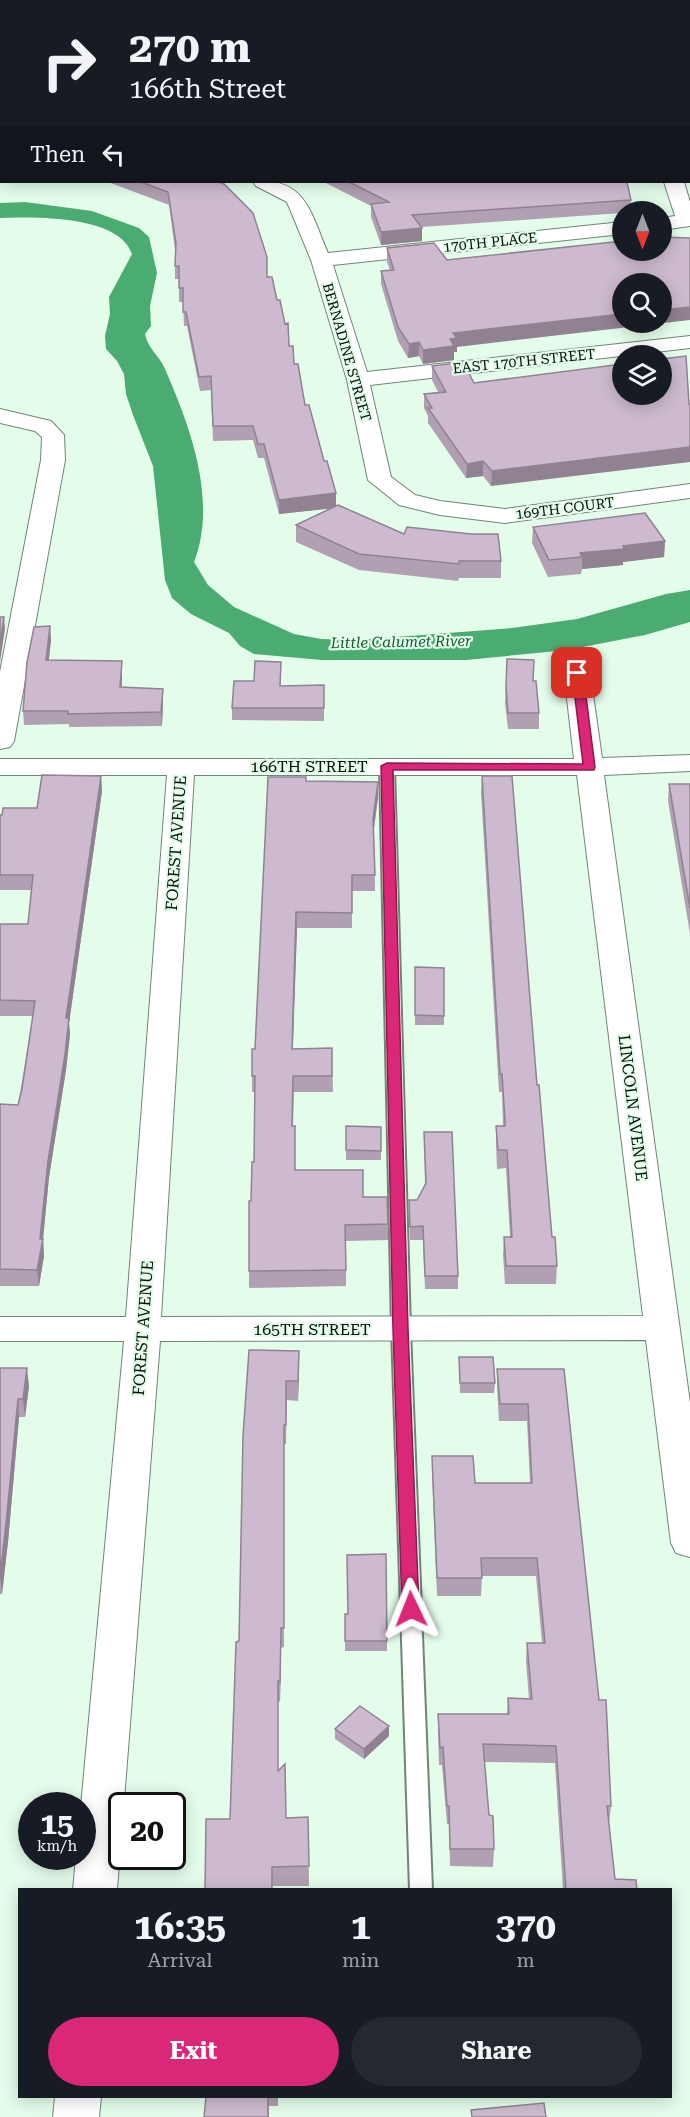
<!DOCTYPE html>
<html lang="en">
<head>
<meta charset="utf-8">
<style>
	:root { --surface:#171b24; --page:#242831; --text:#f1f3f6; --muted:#9ea1a6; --accent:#db2777 }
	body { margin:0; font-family:"Roboto Serif",serif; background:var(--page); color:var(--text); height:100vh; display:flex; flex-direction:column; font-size:22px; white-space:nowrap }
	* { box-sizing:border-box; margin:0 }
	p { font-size:20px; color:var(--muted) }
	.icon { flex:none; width:33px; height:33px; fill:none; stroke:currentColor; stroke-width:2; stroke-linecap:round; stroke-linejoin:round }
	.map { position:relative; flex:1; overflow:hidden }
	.details { position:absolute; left:18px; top:1888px; width:654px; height:210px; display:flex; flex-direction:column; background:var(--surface); border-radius:0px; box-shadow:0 3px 15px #0003 }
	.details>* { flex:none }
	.hud { position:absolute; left:0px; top:0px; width:690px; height:183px; box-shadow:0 3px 15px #0003; background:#171b24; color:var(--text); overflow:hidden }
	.needle { width:39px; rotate:180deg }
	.buttons { position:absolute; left:612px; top:201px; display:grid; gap:12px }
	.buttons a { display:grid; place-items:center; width:60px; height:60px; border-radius:50%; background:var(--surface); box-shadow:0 3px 15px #0003; font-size:30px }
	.speed { position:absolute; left:18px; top:1792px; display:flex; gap:12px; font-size:30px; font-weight:700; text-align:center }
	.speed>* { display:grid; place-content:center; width:78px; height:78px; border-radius:50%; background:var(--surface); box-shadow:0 3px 15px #0003; line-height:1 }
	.speed small { font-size:15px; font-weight:400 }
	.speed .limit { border:3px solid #111; border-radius:9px; background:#fff; color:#111 }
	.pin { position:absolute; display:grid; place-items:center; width:51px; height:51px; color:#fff; margin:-26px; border-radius:12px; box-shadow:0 3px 9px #0006 }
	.me { position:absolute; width:66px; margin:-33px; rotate:358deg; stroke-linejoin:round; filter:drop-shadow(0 0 4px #0008) }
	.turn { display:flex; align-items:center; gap:21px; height:126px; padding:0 30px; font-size:27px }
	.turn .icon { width:78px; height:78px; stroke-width:2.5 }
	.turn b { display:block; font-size:42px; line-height:51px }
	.then { display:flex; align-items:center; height:57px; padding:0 30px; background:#0003; gap:12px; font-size:22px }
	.eta { display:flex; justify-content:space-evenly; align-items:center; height:102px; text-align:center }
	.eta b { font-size:36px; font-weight:700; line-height:42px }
	.cta { display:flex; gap:12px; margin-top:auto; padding:12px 30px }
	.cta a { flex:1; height:69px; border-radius:36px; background:var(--accent); color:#fff; font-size:24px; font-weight:700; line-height:69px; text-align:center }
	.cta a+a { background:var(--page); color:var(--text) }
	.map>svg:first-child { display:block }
</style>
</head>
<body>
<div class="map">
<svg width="690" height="2117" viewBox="0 0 690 2117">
	<rect width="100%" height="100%" fill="#e4fdeb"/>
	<path fill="#4bac72" d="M25 202 92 211 139 228 149 237 157 273 150 306 151 326 145 334C148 349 159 355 165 369 190 426 218 501 194 562L208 585 234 607 294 634 321 639 357 640 512 628 577 619 666 594 690 590V622L645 635 567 650 466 660H322L254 654 240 646 229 633 191 614 172 598 165 580 153 466 133 415 126 394 124 374 117 361 106 349 105 336 110 314 109 297 132 254C119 215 34 217 0 218V203Z"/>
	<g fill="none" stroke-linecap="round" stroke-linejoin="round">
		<defs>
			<path id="service" d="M387 763 394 767 410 1329 432 1890H410L392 1329 380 767Z"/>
			<path id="minor" d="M315 0H331V2H315Z
				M609 0H625V2H609Z
				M0 113H2V123H0Z
				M688 123H690V135H688Z
				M253 182C306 176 311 214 328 253L622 222V234L333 265 367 372 690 336V348L370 385 391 477 415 495 440 501 505 509 690 484V498L505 523 440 515 399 505 368 480 347 380 311 260 287 202 256 186Z
				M664 182H684L690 202V226L662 230V218L675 216Z
				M0 409 51 421 64 435 65 460 14 741 10 747 0 749V672L41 460 42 437 35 431 0 423Z
				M577 665 586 667 590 673 602 758 690 755V771L604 775 690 1403V1557L676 1553 671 1543 646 1340 160 1341 117 1890H73L76 1857H82L81 1806 124 1341H0V1317H126L167 775H0V759H574L564 673 568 667ZM194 775H577L643 1316 161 1317Z
				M55 2097H101L99 2117H53Z"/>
		</defs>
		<use href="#service" stroke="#708576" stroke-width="4"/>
		<use href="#minor" stroke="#708576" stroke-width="2"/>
		<use href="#service" fill="#fff" fill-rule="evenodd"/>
		<use href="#minor" fill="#fff" fill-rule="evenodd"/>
	</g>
	<path fill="#b0a0b1" d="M656 0H690V82L688 77V2H657Z
		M108 182H219L268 277 277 300 305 405 324 461 336 493V506L404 534 501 561V578H459L458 581 359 570 296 542V525L331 508 279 514 264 458H258L253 440 213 441 211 390 200 391 187 326H184L183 302H179V279H175V250L169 205Z
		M324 182H627L631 200 630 212H622V213L422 227V241L381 245 371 217V206Z
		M387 248 457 347V352H454V360L423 364 419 356 408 358 398 341 381 284V271L390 270 387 262Z
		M622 364 491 486 483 476 466 478 428 423V416L424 408V394L438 392 432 380V366L474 383Z
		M533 527 665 541 664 557 623 562V565L582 569 581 574 548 577 532 543Z
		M50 626 51 640 49 660 122 661V687L163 702 162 726 69 727V724L24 725 23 711Z
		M507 659 533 681 539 713V729H508L505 703Z
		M281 662 280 686 324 685V721L232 720V708L254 681Z
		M101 776 102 791 69 1023 70 1034 66 1070 49 1177 43 1239 44 1256 39 1286H0V1104L18 1105 33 1016H0V924H28L31 890H0V815L37 808Z
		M482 776 537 1085 552 1237 557 1266 556 1284H505L503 1255 504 1237H510L506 1168 497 1169 496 1144V1126H503L502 1092H499L481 793Z
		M306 781 378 782V797L374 830 375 891H352V928H297L293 1049 332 1048 333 1092H294L293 1126 295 1170 363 1197 388 1224V1240L346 1241V1286L249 1288V1271L251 1201 254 1162 255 1092H252V1076L255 1049Z
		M669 784H690V934L668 801Z
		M415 967 444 968V1025H415Z
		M346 1126 381 1127V1160H346Z
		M424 1132 458 1276V1289H425L423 1240H410L409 1200H417L425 1185Z
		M249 1350 299 1371 298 1401 287 1400 286 1444H284V1647L281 1648 280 1702 278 1701V1770L286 1818 308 1817 309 1886H273L230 1819 239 1641Z
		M459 1357 495 1383 494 1393H460Z
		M0 1368 29 1386 25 1417H19L8 1542 2 1594H0Z
		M497 1369H564L599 1700 611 1806 609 1823 615 1879 637 1890H563L555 1763 484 1762 489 1815 494 1849 493 1867 450 1866 449 1824H447L442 1765H439L438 1732V1714H507L508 1698 529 1699 526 1661 527 1643H542L536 1576H482L481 1596H437L432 1473V1456L475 1483H530L527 1421H499L497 1386Z
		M345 1614 387 1641V1651H345Z
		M335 1729 389 1736 364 1759 335 1739Z
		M206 2097H278V2106H269V2117H204Z"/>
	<path fill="#908290" d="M422 228V241L381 245V232Z
		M690 307V320L457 347V352H454V360L423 364V350L450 339 453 333 622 314V322H662V310Z
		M419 342V356L408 358 409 344Z
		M690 447V462L491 486 492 471Z
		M483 461V476L466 478 467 464Z
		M336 493V508L279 514V500Z
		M665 541 664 557 623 562V565L582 569V557L580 553 623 546Z
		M4 617 5 629 0 662V644Z
		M50 626 51 640 47 673 46 660Z
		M122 661V675L121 701 120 687Z
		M163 689V702L162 726 161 712Z
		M101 776 102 791 69 1023 70 1034 66 1070 49 1177 43 1239 44 1256 39 1286 37 1270 40 1239 48 1161 66 1018Z
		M378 782V797L373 834V819Z
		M296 912 297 928 292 1065V1049Z
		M299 1351V1371L298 1401V1381Z
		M27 1368 29 1386 25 1417 23 1399Z
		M18 1399 19 1417 8 1542 2 1594 0 1576Z
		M281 1628V1648L280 1702V1682Z
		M389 1726V1736L364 1759V1749Z"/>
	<path fill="#cdbace" stroke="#908290" stroke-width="1.5" d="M62 0H130V2H62Z
		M212 0H279V2H212Z
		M367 0H448L449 2H367Z
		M540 0H580V2H541Z
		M661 0H690V67L688 65V2H661Z
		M141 182H219L224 184 253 213 267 257V277H272L277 300H280L285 324 288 323 289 346H293L294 364H298L305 405H309L324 461H327L336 493 279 500 264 444H258L253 426H213L211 376 199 377 186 312H183V288H179V266H175L176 243 168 192Z
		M349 182H627L631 200 412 215 422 228 381 232 371 204 389 202Z
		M662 237 690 238V307L662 310V284H622V314L453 333 457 338 450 339 454 346 423 350 419 342 409 344 398 327 381 271 394 270 387 248 434 243 447 260 622 241V250H662Z
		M686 356 689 404H690V447L492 471 483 461 467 464 428 408H432L424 394 446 392 432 366 463 362 474 383 622 364V394H662V359Z
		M338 505 404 534 407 527 471 534H498L501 561H459V564L359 554 296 525Z
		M645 513 665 541 623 546 624 549 580 553 582 557 549 560 533 527Z
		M0 617H4L0 644Z
		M50 626 46 660 122 661 120 687 163 689 161 712 68 714V711H23L27 662 34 627Z
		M507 659 534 660 533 681H536L539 713H508L506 687Z
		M255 661 281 662 280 686 324 685V708H232L234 681H254Z
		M42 775 101 776 66 1018H69L65 1054 48 1161 40 1239H43L37 1270 0 1269V1104L18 1105 22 1089 35 1001 0 1000V924H28L33 875H0V815H2L3 808H37Z
		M482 776H512L537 1085H539L552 1237H555L557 1266H506L504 1237H512L507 1150H498L496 1126H505V1121L502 1074H500Z
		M268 777H306V781L378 782 373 819 375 875H352V913L296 912 292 1049 332 1048V1076H293L292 1126H295V1170H363V1197H387L388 1224 345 1225 346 1270 249 1271V1201H251L252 1162H254L255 1076H252V1049H255Z
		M669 784H690V908Z
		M415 967 444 968V1016L415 1015Z
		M346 1126 381 1127V1151L346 1150Z
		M424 1132H452L458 1276H425L423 1226 410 1227 409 1200H417L426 1183Z
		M249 1350 299 1351 298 1381H286V1425H284V1628H281L280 1682 278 1681V1771L285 1764 286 1818 308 1817 309 1866 272 1867V1890H205L206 1819H230L236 1642 239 1641 243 1436Z
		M459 1357H493L495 1383H460Z
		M0 1368H27L23 1399H18L6 1524 0 1576Z
		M497 1369H564L599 1700H606L611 1806H607L615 1879 636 1880 637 1890H566L556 1746 483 1744 489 1815 493 1816 494 1849H450L449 1806H447L443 1747 440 1748 438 1714H509L508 1698 532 1699 527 1643H545L537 1558H481L482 1578H437L432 1456H473L475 1483H532L528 1404H500Z
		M386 1554 387 1641H345V1614H348L347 1555Z
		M360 1706 389 1726 364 1749 335 1729Z
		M206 2097H268V2117H204Z
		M544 2103 546 2117H472L471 2110Z"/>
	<path fill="#db2777" stroke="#8e194d" stroke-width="1.5" d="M577 669 583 673 595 767 594 770H393L408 1329 419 1609 417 1614 411 1616 405 1614 402 1609 393 1329 381 766 387 763 583 764 572 673Z"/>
	<g text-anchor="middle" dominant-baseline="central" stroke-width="4.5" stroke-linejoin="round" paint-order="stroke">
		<g font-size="14" fill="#060e08" stroke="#e4fdeb">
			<text transform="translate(490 242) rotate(-6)">170TH PLACE</text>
			<text transform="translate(347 352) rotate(74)">BERNADINE STREET</text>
			<text transform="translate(524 361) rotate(-6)">EAST 170TH STREET</text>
			<text transform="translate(565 508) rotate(-7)">169TH COURT</text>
		</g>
		<g font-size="15" font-style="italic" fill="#105932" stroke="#e4fdeb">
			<text transform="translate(401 642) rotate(-1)">Little Calumet River</text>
		</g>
		<g font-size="16" fill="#060e08" stroke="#e4fdeb">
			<text x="309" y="766">166TH STREET</text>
			<text transform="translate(176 843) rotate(-86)">FOREST AVENUE</text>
			<text transform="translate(633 1108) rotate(83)">LINCOLN AVENUE</text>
			<text transform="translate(143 1328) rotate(-86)">FOREST AVENUE</text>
			<text x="312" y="1329">165TH STREET</text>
		</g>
	</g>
</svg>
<div class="buttons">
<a><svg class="needle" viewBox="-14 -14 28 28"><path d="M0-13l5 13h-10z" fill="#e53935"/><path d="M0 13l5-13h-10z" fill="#9ea1a6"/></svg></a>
<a><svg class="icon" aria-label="search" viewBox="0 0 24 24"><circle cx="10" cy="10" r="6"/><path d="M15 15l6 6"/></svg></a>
<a><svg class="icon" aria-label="layers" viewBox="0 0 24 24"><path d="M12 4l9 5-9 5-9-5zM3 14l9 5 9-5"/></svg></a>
</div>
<div class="speed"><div>15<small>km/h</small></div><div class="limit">20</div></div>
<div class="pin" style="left:577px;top:673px;background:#d93025"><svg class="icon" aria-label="arrive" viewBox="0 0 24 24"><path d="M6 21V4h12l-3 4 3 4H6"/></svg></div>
<svg class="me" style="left:411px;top:1609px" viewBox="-20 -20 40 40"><path d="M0-17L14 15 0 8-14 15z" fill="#db2777" stroke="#fff" stroke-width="4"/></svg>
<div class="hud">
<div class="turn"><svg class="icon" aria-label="right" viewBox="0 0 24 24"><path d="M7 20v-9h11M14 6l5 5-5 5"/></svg><div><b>270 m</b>166th Street</div></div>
<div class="then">Then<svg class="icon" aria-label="left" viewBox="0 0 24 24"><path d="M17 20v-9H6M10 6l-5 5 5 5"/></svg></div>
</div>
<section class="details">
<div class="eta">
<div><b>16:35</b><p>Arrival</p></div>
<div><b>1</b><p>min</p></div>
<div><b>370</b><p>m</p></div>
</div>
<div class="cta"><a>Exit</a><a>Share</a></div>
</section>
</div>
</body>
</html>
